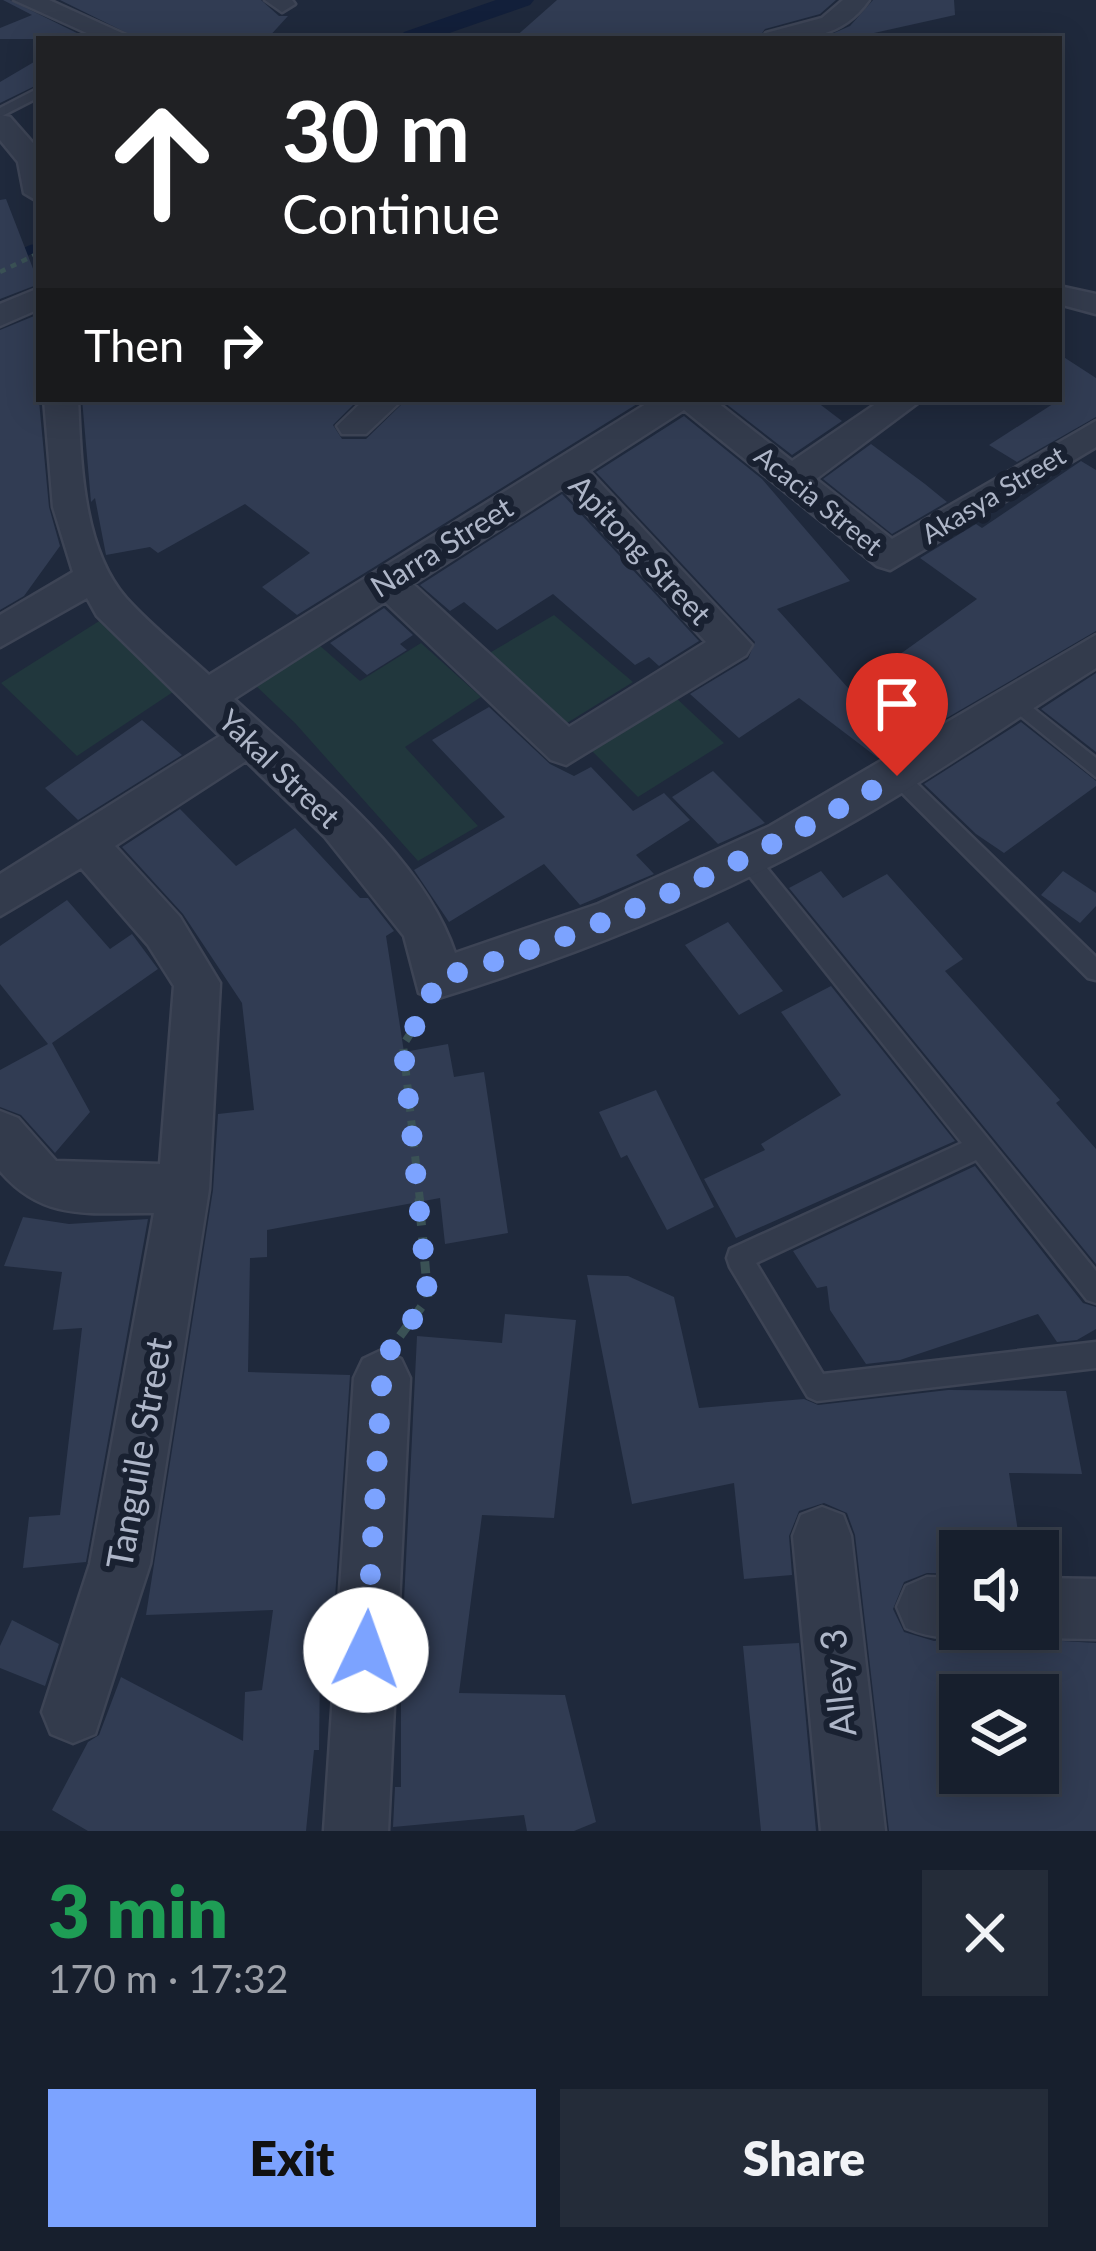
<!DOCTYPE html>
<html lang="en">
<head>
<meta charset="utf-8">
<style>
	:root { --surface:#171f2d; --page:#242c39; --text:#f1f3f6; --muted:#9ea2aa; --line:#363d49; --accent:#7ca3ff }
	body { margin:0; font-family:Lato,sans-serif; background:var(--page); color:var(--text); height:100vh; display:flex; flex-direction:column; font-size:45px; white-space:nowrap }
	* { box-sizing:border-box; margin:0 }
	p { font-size:39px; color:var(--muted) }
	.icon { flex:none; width:66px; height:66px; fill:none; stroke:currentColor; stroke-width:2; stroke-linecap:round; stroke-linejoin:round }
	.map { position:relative; height:1831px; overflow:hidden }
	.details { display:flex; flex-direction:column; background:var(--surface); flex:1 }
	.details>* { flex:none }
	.guide { position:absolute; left:36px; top:36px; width:1026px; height:366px; border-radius:0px; box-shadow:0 6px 30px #0003,0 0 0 3px var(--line); background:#202124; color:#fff; overflow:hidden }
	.controls { position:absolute; left:939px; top:1530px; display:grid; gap:24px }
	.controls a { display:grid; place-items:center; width:120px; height:120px; border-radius:0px; background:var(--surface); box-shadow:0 6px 30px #0003,0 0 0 3px var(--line); font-size:60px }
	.pin { position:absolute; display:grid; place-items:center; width:102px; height:102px; color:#fff; margin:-123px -51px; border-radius:50% 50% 50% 0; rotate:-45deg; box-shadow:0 0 12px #0007 }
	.pin .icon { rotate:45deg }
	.me { position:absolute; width:132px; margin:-66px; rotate:3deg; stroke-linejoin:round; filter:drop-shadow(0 0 9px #0008) }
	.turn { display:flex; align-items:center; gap:42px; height:252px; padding:0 48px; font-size:54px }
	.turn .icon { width:156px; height:156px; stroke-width:2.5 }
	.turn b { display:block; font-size:84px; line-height:102px }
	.then { display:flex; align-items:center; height:114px; padding:0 48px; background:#0003; gap:24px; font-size:45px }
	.round { display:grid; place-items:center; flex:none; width:126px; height:126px; border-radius:0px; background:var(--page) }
	.summary { display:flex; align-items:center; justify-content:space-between; height:204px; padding:0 48px }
	h1 { font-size:72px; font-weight:800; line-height:90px; color:#1e9e55 }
	.action { display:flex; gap:24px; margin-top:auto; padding:24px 48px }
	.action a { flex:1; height:138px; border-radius:0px; background:var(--accent); color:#111; font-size:48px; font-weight:800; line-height:138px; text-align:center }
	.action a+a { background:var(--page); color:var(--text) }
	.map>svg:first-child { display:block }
</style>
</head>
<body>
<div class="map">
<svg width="1096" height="1831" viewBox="0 0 1096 1831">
	<rect width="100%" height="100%" fill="#1f293c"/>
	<path fill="#21373d" d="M554 615 633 682 567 723 486 655Z
		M104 618 182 686 77 756 1 683Z
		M421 643 481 697 405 747 478 826 418 861 295 723 253 683 318 644 360 681Z
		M673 695 724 743 638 797 588 747Z"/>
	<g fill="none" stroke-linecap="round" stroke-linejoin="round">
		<path stroke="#121f3a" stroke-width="9" d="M386 39 413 37
			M0 263 32 249"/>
		<path fill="#121f3a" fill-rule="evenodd" d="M496 0H534L530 5 432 39 400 37 404 32Z"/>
	</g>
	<path fill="#313c53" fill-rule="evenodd" d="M3 0H10L89 39H0V28L32 15Z
		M60 0H261L279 16H288L267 39H139Z
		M557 0H836L820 14 765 29 758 39H513Z
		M873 0H954L955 15 847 39H820L850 26Z
		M39 59V84L0 103V82Z
		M6 199 39 284 0 299V200Z
		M39 314V401L49 507 60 546 24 596 0 610V330Z
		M1059 354 1096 378V417L1017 462 989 445 1059 400Z
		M82 399H359L333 425 342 439H366L407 399H645L297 615 262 587 310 553 245 504 158 553 150 547 106 555 95 498 91 502Z
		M720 399H813L842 421 792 455Z
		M684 416 762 479 850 581 777 609 850 690 977 599 920 558 976 524 982 528 1081 461 1096 470V631L878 758 799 698 739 738 690 694 748 659 755 642 596 472Z
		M871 444 925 484 947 502 892 534 823 479Z
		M562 494 699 641 659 666 649 657 635 665 553 594 497 630 464 602 450 611 420 585Z
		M384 608 413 635 400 644 407 650 367 675 330 643Z
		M1096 673V752L1041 709Z
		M489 707 550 764 574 776 591 767 633 811 664 793 690 820 636 855 654 874 580 905 544 864 449 922 414 870 505 817 432 740Z
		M142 720 182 755 78 820 45 788Z
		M1021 722 1096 781V786L1004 853 976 834 924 784Z
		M713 771 765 823 718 844 672 797Z
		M180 809 236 866 295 828 360 898H368L394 931 386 936 404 1052 448 1044 454 1077 484 1072 508 1233 445 1244 440 1198 267 1230V1257L250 1258 248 1372 350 1375 330 1672H320L319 1750H314L306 1831H88L52 1810 88 1742 99 1735 121 1677 243 1741 245 1692 262 1690 273 1610 146 1615 213 1190 218 1114 254 1110 242 1003 183 914 122 847Z
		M821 871 843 898 887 874 963 959 945 971 1060 1100 1056 1103 1096 1149V1264L789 888Z
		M1063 871 1096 893V906L1080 923 1041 895Z
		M67 900 110 949 132 934 158 969 52 1043 90 1112 55 1153 21 1115 0 1107V1070L48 1044 0 984V946Z
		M728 922 783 991 739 1015 685 945Z
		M831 986 955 1141 736 1238 704 1179 765 1150 761 1144 841 1095 781 1012Z
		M656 1090 714 1207 667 1230 627 1155 621 1158 599 1112Z
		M975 1166 1083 1303 1096 1307V1329L1077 1340 1057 1342 1038 1314 900 1360 866 1364 830 1310 827 1286 817 1288 793 1251Z
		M23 1217 69 1224 148 1219 86 1562 23 1568 29 1517 60 1515 82 1328 53 1330 62 1272 4 1266Z
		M587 1275 628 1276 674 1297 699 1408 804 1399 818 1405 948 1390 1066 1391 1082 1474 1009 1473 1021 1551H960V1574L927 1573 904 1582 893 1609 904 1632 934 1641 975 1636 1096 1643V1831H889L855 1535 847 1513 824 1503 799 1511 789 1536 792 1575 744 1579 734 1483 632 1504ZM960 1695H1038V1773H960Z
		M505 1314 576 1320 554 1518 482 1515 459 1693 565 1695 596 1822 574 1831H527L524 1815 393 1827 395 1787H401V1662L417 1336 502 1343Z
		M12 1620 59 1644 45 1686 0 1668V1646Z
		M799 1643 816 1831H761L743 1646Z"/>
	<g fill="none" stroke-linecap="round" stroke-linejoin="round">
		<defs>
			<path id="lane" d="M39 88V97L0 117V108Z
				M1014 693 1096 758V777L1007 705 1005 700Z
				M897 768 904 771 1096 957V980L1088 978 890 781 887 776Z
				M746 849 753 851 1096 1271V1303L1087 1300 976 1160 756 1263 823 1374 1096 1342V1368L817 1401 808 1397 730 1267 727 1258 730 1249 962 1143 739 863 736 857 739 851Z"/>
			<path id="street" d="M14 0H49L135 39H100Z
				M265 0H292L295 4 282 12Z
				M843 0H869C842 39 805 39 762 39L766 33 822 18Z
				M0 115 10 117 39 150V202L24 193 18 162 0 140Z
				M1059 286 1096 294V314L1059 304Z
				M39 288V309L0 326V304Z
				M44 399H78C81 462 82 547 126 598 151 626 182 650 209 675L654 399H713L792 461 883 399H923L816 479 892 539 1096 421V447L890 570 877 566 684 410 589 471 752 645 746 655 566 765 551 760 385 602 234 699C309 769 422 854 455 953L598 904 770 826 1096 635V668C1016 718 939 773 856 820 723 897 582 954 435 999L419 993 404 936 325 837 246 761 115 846 180 917 220 983 209 1189 150 1564 95 1734 73 1743 51 1734 42 1712 90 1564 154 1213C92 1212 44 1223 0 1171V1111L18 1118 56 1161 160 1164 174 986 148 945 81 868 0 916V874L220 736 97 616 87 598 0 647V615L73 572 53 507ZM563 488 706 642 569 727 413 584Z
				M365 399H403L366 434H342L337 426Z
				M382 1350 401 1359 410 1378 388 1831H324L354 1378 363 1359Z
				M822 1507 843 1515 851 1536 885 1831H821L793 1536 801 1515Z
				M927 1577 960 1578V1629H981C954 1641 933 1639 906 1628L897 1607 906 1586Z
				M1038 1578 1096 1579V1639L1038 1638 1017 1629H1038Z"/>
		</defs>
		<use href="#lane" stroke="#3d4455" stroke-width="5"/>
		<use href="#street" stroke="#3d4455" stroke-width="5"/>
		<path stroke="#3a5155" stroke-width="4.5" stroke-dasharray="6 6" stroke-linecap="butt" d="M0 272 39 253"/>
		<path stroke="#3a5155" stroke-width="8" stroke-dasharray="9 9" stroke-linecap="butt" d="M420 1201 403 1045 423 1014"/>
		<path stroke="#3a5155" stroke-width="9" stroke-dasharray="12 12" stroke-linecap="butt" d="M400 1336 428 1298 419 1198"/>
		<use href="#lane" fill="#333b4c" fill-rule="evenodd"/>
		<use href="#street" fill="#333b4c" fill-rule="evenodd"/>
	</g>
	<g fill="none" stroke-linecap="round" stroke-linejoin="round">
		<path stroke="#7ca3ff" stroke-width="21" stroke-dasharray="0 37.8" d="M366 1650 382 1378 386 1356 428 1298 403 1045 428 1006 435 979C598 934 750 860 897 776"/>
	</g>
	<g text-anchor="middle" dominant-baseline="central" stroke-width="12" stroke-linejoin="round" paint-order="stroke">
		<g font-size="27" fill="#aeb6c8" stroke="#192131">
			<text transform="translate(993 494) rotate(-31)">Akasya Street</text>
			<text transform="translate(819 500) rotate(39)">Acacia Street</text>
		</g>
		<g font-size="30" fill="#aeb6c8" stroke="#192131">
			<text transform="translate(441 546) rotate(-32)">Narra Street</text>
			<text transform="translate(641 549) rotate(47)">Apitong Street</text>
			<text transform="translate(280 768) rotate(44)">Yakal Street</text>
		</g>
		<g font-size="36" fill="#aeb6c8" stroke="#192131">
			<text transform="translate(138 1453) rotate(-80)">Tanguile Street</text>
			<text transform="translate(837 1683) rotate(-96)">Alley 3</text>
		</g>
	</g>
</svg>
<div class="controls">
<a><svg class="icon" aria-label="sound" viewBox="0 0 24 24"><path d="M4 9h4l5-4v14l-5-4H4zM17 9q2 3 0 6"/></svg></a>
<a><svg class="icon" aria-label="layers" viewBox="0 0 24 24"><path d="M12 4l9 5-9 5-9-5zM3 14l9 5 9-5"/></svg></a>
</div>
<div class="pin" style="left:897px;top:776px;background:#d93025"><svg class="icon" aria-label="arrive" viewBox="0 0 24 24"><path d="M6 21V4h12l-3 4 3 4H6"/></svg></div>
<svg class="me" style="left:366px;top:1650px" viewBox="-20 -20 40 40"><circle r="19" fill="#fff"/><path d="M0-13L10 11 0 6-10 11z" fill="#7ca3ff"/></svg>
<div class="guide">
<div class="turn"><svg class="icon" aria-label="ahead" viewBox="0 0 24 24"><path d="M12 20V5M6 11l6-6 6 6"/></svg><div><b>30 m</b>Continue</div></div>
<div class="then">Then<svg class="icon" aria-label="right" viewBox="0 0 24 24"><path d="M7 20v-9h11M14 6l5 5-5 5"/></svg></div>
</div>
</div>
<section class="details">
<div class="summary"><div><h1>3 min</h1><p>170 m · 17:32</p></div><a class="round"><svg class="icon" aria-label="close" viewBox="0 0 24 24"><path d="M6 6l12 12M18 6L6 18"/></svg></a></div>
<div class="action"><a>Exit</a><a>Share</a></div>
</section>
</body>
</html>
